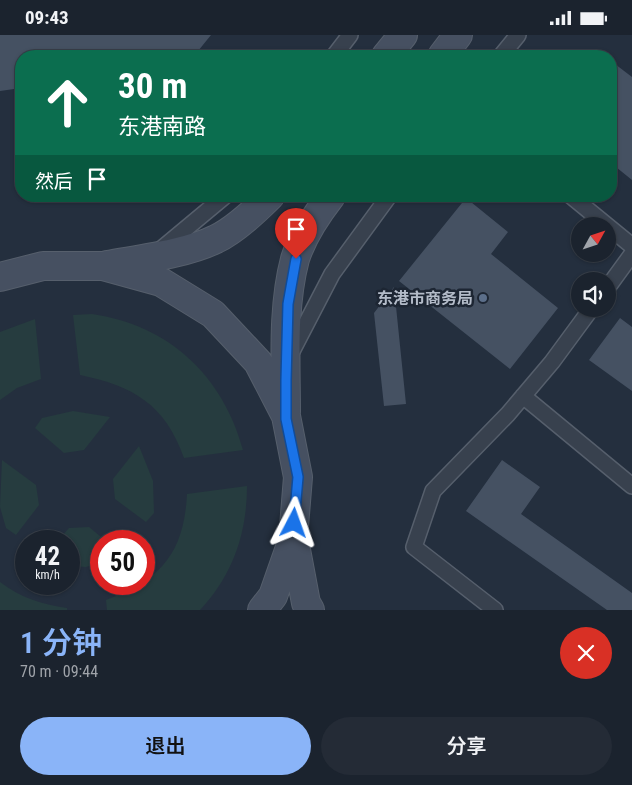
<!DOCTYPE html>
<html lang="zh">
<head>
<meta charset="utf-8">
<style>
	:root { --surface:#1b232e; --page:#242b36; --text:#f1f3f6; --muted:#a0a4aa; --line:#39404a; --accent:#8ab4f8 }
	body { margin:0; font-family:"Roboto Condensed","Noto Sans SC",sans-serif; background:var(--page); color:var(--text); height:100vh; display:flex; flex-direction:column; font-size:19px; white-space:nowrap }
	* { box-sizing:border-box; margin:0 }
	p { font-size:16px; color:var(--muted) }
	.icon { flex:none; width:28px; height:28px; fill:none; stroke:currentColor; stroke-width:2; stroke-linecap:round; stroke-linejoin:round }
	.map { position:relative; height:575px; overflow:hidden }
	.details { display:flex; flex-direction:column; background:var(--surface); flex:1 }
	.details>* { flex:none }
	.top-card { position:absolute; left:15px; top:15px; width:602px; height:152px; border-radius:20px; box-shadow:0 1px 4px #0004,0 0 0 1px var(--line); background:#0b6e4f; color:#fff; overflow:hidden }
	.needle { width:32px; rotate:50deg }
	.buttons { position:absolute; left:571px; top:182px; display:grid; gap:10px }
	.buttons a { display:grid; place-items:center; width:45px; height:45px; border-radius:50%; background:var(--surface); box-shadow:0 1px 4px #0004,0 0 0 1px var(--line); font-size:25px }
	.speed { position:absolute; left:15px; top:495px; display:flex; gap:10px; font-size:25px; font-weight:700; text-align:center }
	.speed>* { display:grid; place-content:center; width:65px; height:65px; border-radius:50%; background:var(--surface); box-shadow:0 1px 4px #0004,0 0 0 1px var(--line); line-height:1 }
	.speed small { font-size:12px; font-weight:400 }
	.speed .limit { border:8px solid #d22; background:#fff; color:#111 }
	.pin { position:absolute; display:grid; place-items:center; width:42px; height:42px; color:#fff; margin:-51px -21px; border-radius:50% 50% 50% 0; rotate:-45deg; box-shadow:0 0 5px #0007 }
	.pin .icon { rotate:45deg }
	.me { position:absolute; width:55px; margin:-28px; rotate:4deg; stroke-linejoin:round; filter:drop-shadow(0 0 4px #0008) }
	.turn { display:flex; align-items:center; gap:18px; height:105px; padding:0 20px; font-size:22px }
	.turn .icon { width:65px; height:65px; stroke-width:2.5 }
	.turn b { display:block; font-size:35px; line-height:42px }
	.then { display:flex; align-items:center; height:48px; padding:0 20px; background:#0003; gap:10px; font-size:19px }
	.round { display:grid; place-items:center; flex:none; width:52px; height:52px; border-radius:26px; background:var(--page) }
	.head { display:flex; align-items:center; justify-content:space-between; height:85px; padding:0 20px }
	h1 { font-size:30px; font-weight:600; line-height:38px; color:var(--accent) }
	.button { display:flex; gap:10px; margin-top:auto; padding:10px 20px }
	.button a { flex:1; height:58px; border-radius:30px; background:var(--accent); color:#111; font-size:20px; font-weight:600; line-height:58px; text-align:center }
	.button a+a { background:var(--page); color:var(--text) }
	.status { display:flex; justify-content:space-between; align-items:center; height:35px; padding:0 25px; background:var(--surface); direction:ltr }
	.status svg { height:14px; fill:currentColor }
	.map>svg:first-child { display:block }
</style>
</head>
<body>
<div class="status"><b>09:43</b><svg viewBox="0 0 49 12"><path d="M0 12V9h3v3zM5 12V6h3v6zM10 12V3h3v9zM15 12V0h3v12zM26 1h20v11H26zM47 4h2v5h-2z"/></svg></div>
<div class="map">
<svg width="632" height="575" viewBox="0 0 632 575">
	<rect width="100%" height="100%" fill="#242f3e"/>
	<path fill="#263c3f" d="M92 279C169 290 223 341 243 415L184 423C165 369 133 351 80 340L73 280Z
		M35 284 41 344 17 353 0 365V297Z
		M73 376 110 382 84 415 64 418 35 393 42 383Z
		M139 411 153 446 154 478 146 487 115 464 113 444Z
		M2 425 36 450 39 470 16 500 6 493 0 472Z
		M247 451C247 498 233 540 200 575H107L106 565C160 545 184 519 187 459Z
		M89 492 106 506H101V527L86 532 69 531V506H58L69 493Z
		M0 547C21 563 41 569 67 573V575H0Z"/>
	<path fill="#455162" d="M0 0H211L194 21H21V53L0 56Z
		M611 26 632 42V145L611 128Z
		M466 163 508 197 491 219 558 273 510 334 399 246Z
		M394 252 406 369 384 371 374 278Z
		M620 283 632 292V356L589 325Z
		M502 425 540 452 521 479 632 558V575H607L466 476Z"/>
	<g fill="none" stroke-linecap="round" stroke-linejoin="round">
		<defs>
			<path id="lane" d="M334 21 350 0
				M501 21 518 0
				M571 161 632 211
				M159 216 225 161
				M608 252 632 219
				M291 318 332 239 389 161
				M523 361 632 451
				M495 575 414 512 433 456 508 379 552 327 591 274"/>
			<path id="secondary" d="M386 21 403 0
				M442 21 458 0
				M107 230C140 224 186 219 216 204 233 196 256 175 270 161
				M0 242 43 231H103L161 247 213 279 258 327 286 381 298 442 293 504 273 561 262 575
				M286 377C286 328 282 273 295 224 302 202 317 179 331 161
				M294 504 306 568 310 575"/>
		</defs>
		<use href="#lane" stroke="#565f6c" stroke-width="18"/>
		<use href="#secondary" stroke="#565f6c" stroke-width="30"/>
		<use href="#lane" stroke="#38414e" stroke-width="15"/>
		<use href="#secondary" stroke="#465061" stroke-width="28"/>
	</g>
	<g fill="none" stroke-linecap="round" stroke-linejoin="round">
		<defs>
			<path id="route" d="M294 488 298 442 286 384V345L288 269 296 224"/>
		</defs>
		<use href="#route" stroke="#114b97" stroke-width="12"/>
		<use href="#route" stroke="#1a73e8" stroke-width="9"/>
	</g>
	<circle fill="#5c6f8a" stroke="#1d2633" stroke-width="2" cx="483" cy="263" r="5"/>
	<g text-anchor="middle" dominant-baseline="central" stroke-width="5" stroke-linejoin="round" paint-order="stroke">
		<g font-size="16" font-weight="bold" fill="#b4bcc9" stroke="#1d2633" text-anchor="end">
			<text x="473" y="263">东港市商务局</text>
		</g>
	</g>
</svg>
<div class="buttons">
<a><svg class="needle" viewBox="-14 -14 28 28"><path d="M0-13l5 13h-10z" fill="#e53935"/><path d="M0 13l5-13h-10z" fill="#a0a4aa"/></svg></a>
<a><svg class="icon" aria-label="sound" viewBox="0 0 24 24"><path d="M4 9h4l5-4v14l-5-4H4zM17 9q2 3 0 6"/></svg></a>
</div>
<div class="speed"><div>42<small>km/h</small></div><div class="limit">50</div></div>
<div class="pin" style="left:296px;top:224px;background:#d93025"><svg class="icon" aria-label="arrive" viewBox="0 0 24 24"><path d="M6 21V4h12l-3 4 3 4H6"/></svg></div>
<svg class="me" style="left:294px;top:488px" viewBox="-20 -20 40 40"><path d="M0-17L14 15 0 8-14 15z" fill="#1a73e8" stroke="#fff" stroke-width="4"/></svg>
<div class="top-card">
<div class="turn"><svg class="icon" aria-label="ahead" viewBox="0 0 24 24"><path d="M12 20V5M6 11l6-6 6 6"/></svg><div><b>30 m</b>东港南路</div></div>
<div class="then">然后<svg class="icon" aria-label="arrive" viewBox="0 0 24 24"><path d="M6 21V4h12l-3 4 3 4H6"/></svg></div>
</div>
</div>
<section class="details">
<div class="head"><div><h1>1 分钟</h1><p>70 m · 09:44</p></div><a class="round" style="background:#d93025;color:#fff"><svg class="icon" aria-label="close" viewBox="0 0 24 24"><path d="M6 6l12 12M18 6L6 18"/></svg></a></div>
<div class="button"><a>退出</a><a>分享</a></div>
</section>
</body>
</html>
